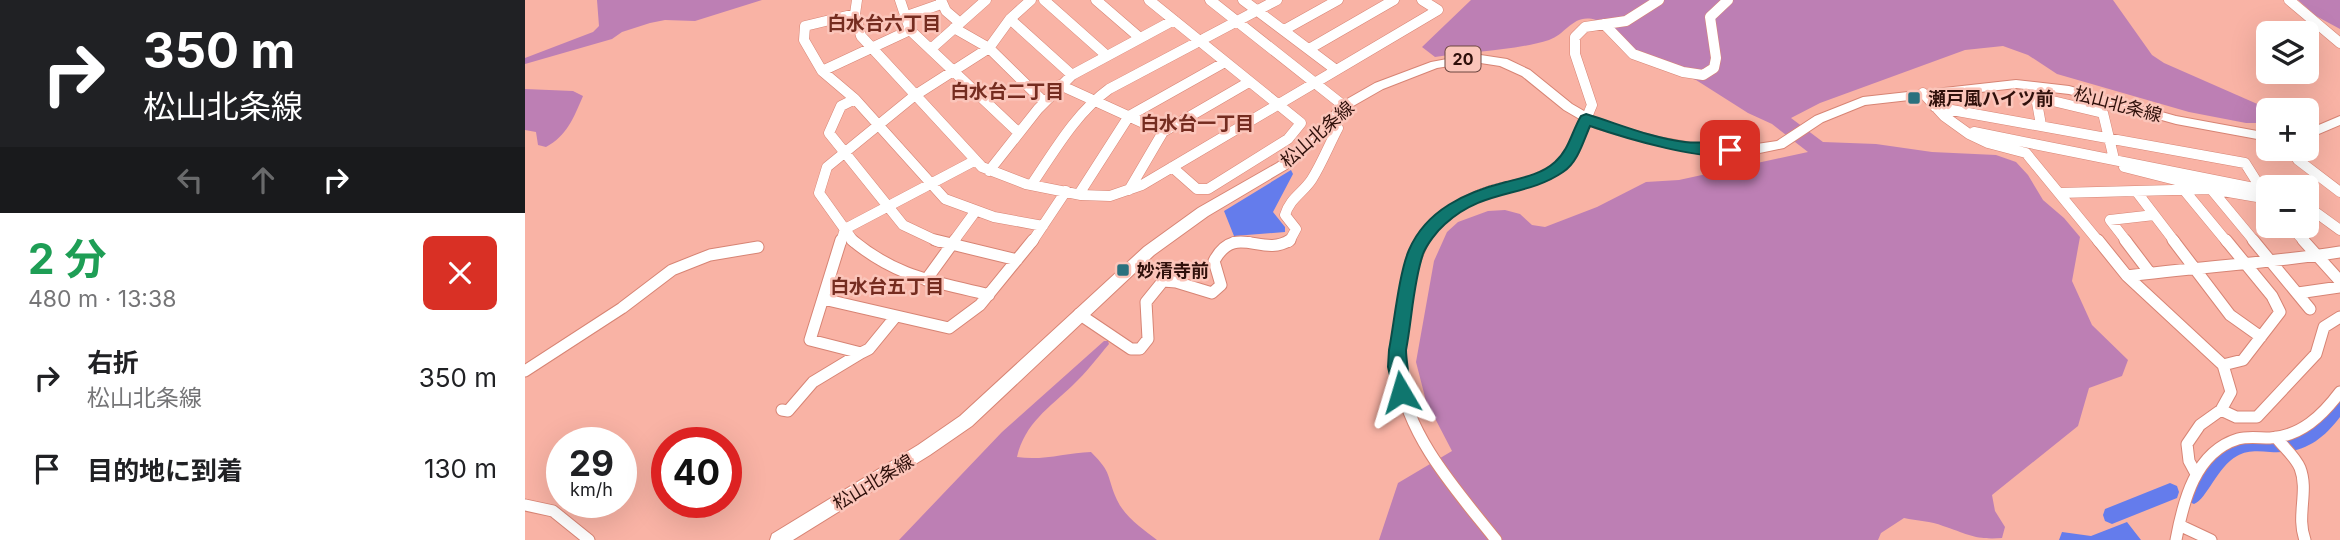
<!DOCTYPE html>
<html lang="ja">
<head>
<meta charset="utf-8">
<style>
	:root { --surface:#fff; --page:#f6f6f6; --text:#202124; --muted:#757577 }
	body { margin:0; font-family:Inter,"Noto Sans JP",sans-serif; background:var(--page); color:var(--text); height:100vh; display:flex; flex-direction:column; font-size:26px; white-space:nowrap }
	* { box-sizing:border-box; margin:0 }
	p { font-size:23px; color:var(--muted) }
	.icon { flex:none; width:38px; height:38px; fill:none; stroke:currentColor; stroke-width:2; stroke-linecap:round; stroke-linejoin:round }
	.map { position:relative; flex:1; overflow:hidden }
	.side { display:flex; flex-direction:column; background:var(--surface); width:525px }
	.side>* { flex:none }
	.hud { background:#202124; color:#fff; overflow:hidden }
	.tools { position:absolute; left:1731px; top:21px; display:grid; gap:14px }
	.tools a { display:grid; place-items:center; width:63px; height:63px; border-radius:10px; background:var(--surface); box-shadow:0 7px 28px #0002; font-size:35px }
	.speed { position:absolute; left:21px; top:427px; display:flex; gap:14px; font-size:35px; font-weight:700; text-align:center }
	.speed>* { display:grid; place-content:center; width:91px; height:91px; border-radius:50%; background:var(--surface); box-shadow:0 7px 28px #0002; line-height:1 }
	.speed small { font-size:18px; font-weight:400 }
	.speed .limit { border:10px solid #d22; background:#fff; color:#111 }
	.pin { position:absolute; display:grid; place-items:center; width:60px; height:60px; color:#fff; margin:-30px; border-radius:14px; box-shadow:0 4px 10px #0006 }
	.me { position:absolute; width:77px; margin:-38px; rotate:353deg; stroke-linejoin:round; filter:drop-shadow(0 0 5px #0008) }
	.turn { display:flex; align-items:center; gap:24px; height:147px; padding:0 28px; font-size:32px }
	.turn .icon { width:91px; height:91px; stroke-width:2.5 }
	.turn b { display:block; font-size:49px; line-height:60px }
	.lanes { display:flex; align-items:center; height:66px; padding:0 28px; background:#0003; justify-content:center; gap:35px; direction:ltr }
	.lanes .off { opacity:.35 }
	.round { display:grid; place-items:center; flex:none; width:74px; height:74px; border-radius:10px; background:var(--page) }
	.overview { display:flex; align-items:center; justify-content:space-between; height:119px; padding:0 28px }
	h1 { font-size:42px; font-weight:700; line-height:52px; color:#1e9e55 }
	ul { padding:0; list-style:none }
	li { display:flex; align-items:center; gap:21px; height:91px; padding:0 28px }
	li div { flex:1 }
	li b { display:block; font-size:26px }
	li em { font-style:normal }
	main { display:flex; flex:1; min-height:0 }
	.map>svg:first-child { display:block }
</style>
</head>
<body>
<main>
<section class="side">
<div class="hud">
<div class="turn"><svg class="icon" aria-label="right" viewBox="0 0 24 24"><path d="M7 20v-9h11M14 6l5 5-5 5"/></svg><div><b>350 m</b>松山北条線</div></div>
<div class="lanes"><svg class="icon off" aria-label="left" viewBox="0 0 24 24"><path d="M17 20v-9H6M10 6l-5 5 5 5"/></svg><svg class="icon off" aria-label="ahead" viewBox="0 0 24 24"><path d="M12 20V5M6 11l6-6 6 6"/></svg><svg class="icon" aria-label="right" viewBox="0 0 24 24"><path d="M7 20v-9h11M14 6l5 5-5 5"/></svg></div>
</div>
<div class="overview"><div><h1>2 分</h1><p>480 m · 13:38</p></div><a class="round" style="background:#d93025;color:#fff"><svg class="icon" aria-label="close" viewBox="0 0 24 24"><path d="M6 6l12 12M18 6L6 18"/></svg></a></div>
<ul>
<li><svg class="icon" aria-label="right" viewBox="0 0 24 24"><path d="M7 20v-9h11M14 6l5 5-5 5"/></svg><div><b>右折</b><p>松山北条線</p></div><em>350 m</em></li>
<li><svg class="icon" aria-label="arrive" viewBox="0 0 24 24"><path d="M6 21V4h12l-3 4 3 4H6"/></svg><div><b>目的地に到着</b></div><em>130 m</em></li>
</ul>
</section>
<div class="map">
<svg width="1815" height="540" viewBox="0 0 1815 540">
	<rect width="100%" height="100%" fill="#f9b3a5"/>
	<path fill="#bd7fb4" d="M72 0H237L170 21 140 20 125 23 97 32 87 39 0 64V58L68 32 74 26Z
		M946 0H1588L1627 55 1639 63 1746 110H1743V123H1721L1664 112 1532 74 1503 55 1478 46 1440 50 1295 103 1266 118 1298 142 1351 144 1407 152 1471 155 1491 162 1503 175 1518 200 1539 218 1555 237 1547 281 1567 325 1603 360 1597 376 1564 388 1553 426 1467 495 1470 511 1480 527 1477 538C1449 540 1443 534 1418 526 1406 521 1392 521 1379 518L1356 533 1353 540H854L873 483 927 451 901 401 891 362 909 261 922 232 933 222 963 211 980 210 995 214 1007 225 1020 227 1072 207 1121 182 1154 180 1283 152 1247 124 1223 113 1171 80 1105 56 1071 20C1048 13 1042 34 1024 40 992 50 944 52 910 57L897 47Z
		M1773 0H1815V29L1791 16Z
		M0 89 48 91 58 96C49 117 42 136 21 147L13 145 11 132 0 130Z
		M579 341H583L584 344C572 358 561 373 548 385 524 408 500 423 492 457 517 461 541 453 566 452 588 474 581 475 592 500 600 517 618 529 632 540H374L477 432Z"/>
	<path fill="#647cec" d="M766 170 768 174 748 212 760 227V232L709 236 699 211Z
		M1602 522 1616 540H1534L1537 532 1566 536Z"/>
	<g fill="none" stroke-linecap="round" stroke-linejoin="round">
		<path fill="#647cec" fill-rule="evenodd" d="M1815 396V417C1796 442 1777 454 1745 452 1734 451 1722 450 1712 456 1692 467 1682 499 1669 504L1662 501 1660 495C1674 462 1698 435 1737 435 1749 435 1763 439 1775 433 1792 425 1798 402 1815 396Z
			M1645 483 1652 486 1654 492 1652 498 1587 524 1580 521 1578 515 1580 509Z"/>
		<defs>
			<path id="minor-far1" d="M332 0 330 14 336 36 457 167 501 184 556 195 585 196 617 185 913 10 897 0
				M375 0 385 30 494 133
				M416 0 421 11 435 23
				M519 0 581 55
				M571 0 615 38
				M624 0 776 123 763 139 683 189H672L647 167
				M685 0 819 106
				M718 0 811 70
				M1764 0 1815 43
				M330 14 280 26 279 40 297 71 330 99 420 199 469 217 518 226
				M379 17 416 4
				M485 19 547 75
				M1079 24 1108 54 1158 72 1178 75 1189 68 1191 58 1185 17 1203 0
				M429 28 464 48 518 101
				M759 30 813 0
				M407 48 461 0
				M784 49 869 0
				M297 71 385 30
				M535 85 638 132
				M1398 93 1419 116 1444 134 1463 143 1501 153 1574 242
				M330 99 316 106 304 133 378 225 414 242
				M1410 107 1720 163 1737 190
				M1516 125 1511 97 1578 113 1589 159
				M1449 132 1739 190
				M1767 149 1773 160 1815 192
				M1599 167 1686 189 1738 198 1743 203
				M464 171 513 109 547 75 649 20
				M507 184C530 150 551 113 584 89L752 0
				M604 190 638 132 724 82
				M1659 190 1702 242
				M1611 191 1650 242
				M1534 193 1686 189 1730 242
				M554 194 604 116 700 62
				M1782 206 1815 230
				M1765 226 1780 242
				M316 242 320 229 449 161
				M329 242 294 193 302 167 389 96 464 48 485 19 506 0
				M428 242 450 212
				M507 242 541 191
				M709 242H724
				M764 242 771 229 760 215C765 198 778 193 787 179 797 163 804 145 813 128L803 122
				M898 242C916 212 947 194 980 187 999 182 1020 180 1035 167 1053 151 1058 125 1067 105L1050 54V37L1060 27 1101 21 1134 0
				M1602 242 1585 220 1629 215"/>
			<path id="minor" d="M316 240 285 340 336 353 344 349 371 316
				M327 240C373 278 409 281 464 295
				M410 240 492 260
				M899 240C887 262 882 287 878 311 875 333 871 354 874 375 883 438 933 492 971 540
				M1573 240 1602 276 1698 365 1706 392 1696 410 1675 425 1662 444 1664 461 1671 474
				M1600 240 1625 273
				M1648 240 1705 315 1736 337
				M1728 240 1785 309
				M1778 240 1815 281
				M1602 276C1673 267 1744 263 1815 252
				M401 280 430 240
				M1773 293 1815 287
				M298 299 424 328 455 305 508 240
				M554 314 606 349H615L623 339 621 302 638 281 651 282 687 293 696 285 689 261C710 222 737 258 765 240
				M1698 365 1718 360 1755 312 1747 296 1701 240
				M0 371 97 308 147 270 185 255 233 247
				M257 410 263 411 288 382 336 353
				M1696 410 1711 417H1732L1791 354 1799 327 1815 317
				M1751 437C1758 447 1770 456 1775 468 1784 491 1771 516 1780 540
				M0 505 28 511 64 540
				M1654 525 1686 540
				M1651 540C1658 502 1670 452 1713 439 1723 436 1734 438 1745 438 1776 436 1797 416 1815 392"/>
			<path id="major" d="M949 54 982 59 1005 70 1047 104 1078 122 1133 137 1184 146 1225 145 1252 141 1290 116 1338 97 1491 80 1544 86 1651 116 1743 133V141L1651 124 1544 94 1491 88 1340 105 1298 122 1259 148 1225 155 1184 156 1133 145 1070 128 1039 110 997 76 975 66 949 62 912 68 858 89 823 109 785 150 762 169 683 216 629 255 447 426 405 455 268 540H245L247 534 393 445 435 416 619 247 673 208 752 163 777 144 815 103 850 83 906 62Z
				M1815 116V125L1782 139V130Z"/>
		</defs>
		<use href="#minor-far1" stroke="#d78474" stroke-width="11"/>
		<use href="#minor" stroke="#d78474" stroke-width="13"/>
		<use href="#major" stroke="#d78474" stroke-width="2"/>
		<use href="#minor-far1" stroke="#fff" stroke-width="10"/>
		<use href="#minor" stroke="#fff" stroke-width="11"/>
		<use href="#major" fill="#fff" fill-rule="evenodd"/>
	</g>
	<path fill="#0f766e" stroke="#0a4d48" stroke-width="2" d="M1061 114C1094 124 1126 138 1160 142 1174 144 1203 139 1212 150 1197 169 1088 134 1065 126 1058 142 1053 162 1038 172 1000 198 959 188 920 224 912 231 902 244 898 254 888 284 887 319 881 350 881 363 887 387 883 397L876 399 870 397 863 367 864 350C869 324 874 273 884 250 901 210 941 192 981 182 997 178 1017 174 1030 162 1044 150 1047 131 1056 116Z"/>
	<g fill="#2a717e" stroke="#fbc5ba" stroke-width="2.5">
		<rect x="1382" y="91" width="14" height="14" rx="3.5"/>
		<rect x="591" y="263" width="14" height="14" rx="3.5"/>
	</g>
	<g text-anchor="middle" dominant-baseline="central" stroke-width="5" stroke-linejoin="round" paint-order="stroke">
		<rect fill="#fbc5ba" stroke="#6c4640" stroke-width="2" x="920.5" y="46.5" width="35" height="25" rx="5"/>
		<g font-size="16" font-weight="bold" fill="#2f100b">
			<text x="938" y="59">20</text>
		</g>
		<g font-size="18" font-weight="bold" fill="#2f100b" stroke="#fbc5ba" text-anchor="start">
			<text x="1403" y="98">瀬戸風ハイツ前</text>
			<text x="612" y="270">妙清寺前</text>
		</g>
		<g font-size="18" fill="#2f100b" stroke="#fbc5ba">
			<text transform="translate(1593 104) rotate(15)">松山北条線</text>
			<text transform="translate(792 134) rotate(-41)">松山北条線</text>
			<text transform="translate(348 482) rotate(-31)">松山北条線</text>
		</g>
		<g font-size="19" font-weight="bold" fill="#752c20" stroke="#fbc5ba">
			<text x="359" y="23">白水台六丁目</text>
			<text x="482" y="91">白水台二丁目</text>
			<text x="672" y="123">白水台一丁目</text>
			<text x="362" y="286">白水台五丁目</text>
		</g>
	</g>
</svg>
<div class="tools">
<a><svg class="icon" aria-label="layers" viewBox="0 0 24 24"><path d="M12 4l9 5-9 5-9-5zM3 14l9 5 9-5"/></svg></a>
<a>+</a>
<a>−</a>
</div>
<div class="speed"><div>29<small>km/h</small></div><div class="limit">40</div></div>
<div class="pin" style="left:1205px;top:150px;background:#d93025"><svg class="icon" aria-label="arrive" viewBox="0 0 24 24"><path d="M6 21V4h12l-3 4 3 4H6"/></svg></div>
<svg class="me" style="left:876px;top:392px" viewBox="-20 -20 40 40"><path d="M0-17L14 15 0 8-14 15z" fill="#0f766e" stroke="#fff" stroke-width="4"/></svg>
</div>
</main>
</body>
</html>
